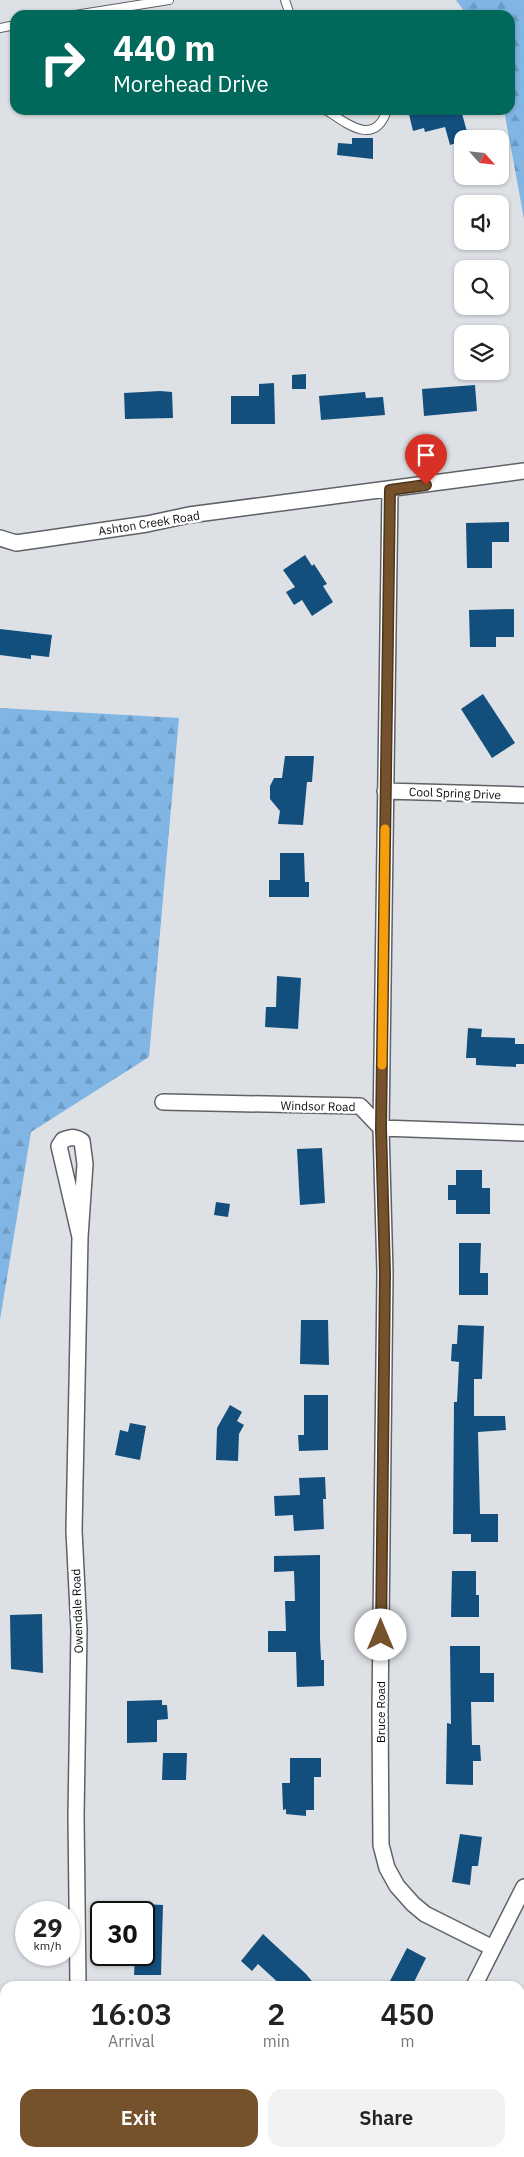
<!DOCTYPE html>
<html lang="en">
<head>
<meta charset="utf-8">
<style>
	:root { --surface:#fff; --page:#f2f2f2; --text:#222; --muted:#767676; --accent:#75522b }
	body { margin:0; font-family:"IBM Plex Sans",sans-serif; background:var(--page); color:var(--text); height:100vh; display:flex; flex-direction:column; font-size:19px; white-space:nowrap }
	* { box-sizing:border-box; margin:0 }
	p { font-size:16px; color:var(--muted) }
	.icon { flex:none; width:28px; height:28px; fill:none; stroke:currentColor; stroke-width:2; stroke-linecap:round; stroke-linejoin:round }
	.map { position:relative; flex:1; overflow:hidden }
	.side { position:absolute; left:0px; top:1981px; width:525px; height:176px; display:flex; flex-direction:column; background:var(--surface); border-radius:15px 15px 0 0; box-shadow:0 1px 4px #0004 }
	.side>* { flex:none }
	.banner { position:absolute; left:10px; top:10px; width:505px; height:105px; border-radius:15px; box-shadow:0 1px 4px #0004; background:#00695c; color:#fff; overflow:hidden }
	.needle { width:32px; rotate:117deg }
	.fabs { position:absolute; left:454px; top:130px; display:grid; gap:10px }
	.fabs a { display:grid; place-items:center; width:55px; height:55px; border-radius:10px; background:var(--surface); box-shadow:0 1px 4px #0004; font-size:25px }
	.speed { position:absolute; left:15px; top:1901px; display:flex; gap:10px; font-size:25px; font-weight:700; text-align:center }
	.speed>* { display:grid; place-content:center; width:65px; height:65px; border-radius:50%; background:var(--surface); box-shadow:0 1px 4px #0004; line-height:1 }
	.speed small { font-size:12px; font-weight:400 }
	.speed .limit { border:2px solid #111; border-radius:8px; background:#fff; color:#111 }
	.pin { position:absolute; display:grid; place-items:center; width:42px; height:42px; color:#fff; margin:-51px -21px; border-radius:50% 50% 50% 0; rotate:-45deg; box-shadow:0 0 5px #0007 }
	.pin .icon { rotate:45deg }
	.me { position:absolute; width:55px; margin:-28px; rotate:0deg; stroke-linejoin:round; filter:drop-shadow(0 0 4px #0008) }
	.turn { display:flex; align-items:center; gap:18px; height:105px; padding:0 20px; font-size:22px }
	.turn .icon { width:65px; height:65px; stroke-width:2.5 }
	.turn b { display:block; font-size:35px; line-height:42px }
	.eta { display:flex; justify-content:space-evenly; align-items:center; height:85px; text-align:center }
	.eta b { font-size:30px; font-weight:600; line-height:35px }
	.cta { display:flex; gap:10px; margin-top:auto; padding:10px 20px }
	.cta a { flex:1; height:58px; border-radius:15px; background:var(--accent); color:#fff; font-size:20px; font-weight:600; line-height:58px; text-align:center }
	.cta a+a { background:var(--page); color:var(--text) }
	.map>svg:first-child { display:block }
</style>
</head>
<body>
<div class="map">
<svg width="524" height="2157" viewBox="0 0 524 2157">
	<defs>
		<pattern id="forest-firs" width="22" height="20" patternUnits="userSpaceOnUse" patternTransform="scale(1.25)"><rect width="22" height="20" fill="#80b5e4"/><path d="M5 1l3.5 6h-7zM16 11l3.5 6h-7z" fill="#6d9ac2"/></pattern>
	</defs>
	<rect width="100%" height="100%" fill="#dde1e5"/>
	<path fill="url(#forest-firs)" d="M456 0H524V219L504 110H510V15H467Z
		M0 708 179 718 149 1057 31 1132 0 1320Z"/>
	<path fill="#134f7d" d="M408 110H461L469 139H462V141L450 145 445 127 425 132 424 128 413 131Z
		M352 138H373V159L337 155 338 143 352 144Z
		M306 374V389H292V375Z
		M274 383 275 424H231V396H259V384Z
		M475 385 477 411 424 416 422 389Z
		M160 391 172 392 173 418 125 419 124 393Z
		M365 392 366 398 383 397 385 415 321 420 319 396Z
		M509 522V542H492V568H467L466 523Z
		M305 555 312 566 314 564 327 584 323 586 333 602 312 616 302 600 294 605 286 592 295 587 283 570Z
		M514 609V637H496V647H470L469 610Z
		M0 629 52 635 49 657 31 655V659L0 655Z
		M483 694 515 743 492 758 461 709Z
		M285 756H314L312 782H307L303 825 278 824 280 811 270 799V786L274 778H282Z
		M280 853H304L305 882H309V897H269V880H280Z
		M277 976 301 978 298 1029 265 1027 266 1007H276Z
		M468 1028 482 1029 481 1037 515 1038V1044H524V1064H516V1067L476 1065V1058H466Z
		M322 1148 325 1203 300 1205 297 1149Z
		M456 1170H482V1188H490V1214H456V1200H448V1185H456Z
		M216 1202 230 1204 228 1217 214 1215Z
		M459 1243H481L480 1273H488V1295H459Z
		M301 1320H328L329 1365 300 1364Z
		M458 1325 484 1326 482 1379H474V1416H505L506 1430 478 1432 480 1514H498V1542H471V1534H453L454 1402H457L459 1362 451 1361 452 1344H457Z
		M304 1395H328V1450L299 1451 298 1435H304Z
		M230 1405 242 1412 237 1421 244 1425 239 1434 238 1461 216 1460 217 1428Z
		M130 1423 146 1426 140 1460 115 1455 120 1430 128 1432Z
		M325 1477 326 1499H323L324 1529 294 1531 293 1515 275 1516 274 1496 300 1495 299 1478Z
		M320 1555V1638L321 1660H324V1686L297 1687 296 1652H268V1631H286L285 1601H295L294 1571 274 1572V1556Z
		M452 1571H476V1595H479V1617H451Z
		M42 1614 43 1673 11 1669 10 1615Z
		M450 1646H480V1673H494V1702H471L472 1745H480L481 1761H473V1785L446 1784 447 1723 451 1724Z
		M162 1700V1705H167L168 1719 157 1720V1742L127 1743V1701Z
		M163 1753H187L186 1780H162Z
		M290 1758H321V1777H314V1810H306V1816L286 1814V1809L283 1810 282 1783H290Z
		M460 1834 482 1837 478 1866H472L470 1885 452 1882Z
		M144 1904 163 1905 161 1975H134L135 1955H144Z
		M263 1934 306 1974 316 1986H282L258 1964 252 1971 241 1961Z
		M407 1948 426 1958 412 1986H399L390 1981Z"/>
	<g fill="none" stroke-linecap="round" stroke-linejoin="round">
		<defs>
			<path id="lane" d="M285 0 290 15
				M75 15 169 0
				M0 28 15 25
				M326 110C347 124 375 147 387 110"/>
			<path id="street" d="M390 490 381 1128 385 1273 380 1712 381 1845 387 1868 397 1886 413 1904 425 1914 493 1948
				M0 538 16 543 44 539 147 524 189 515 524 471
				M385 791 524 795
				M163 1102 360 1106 381 1128 524 1133
				M78 1986 76 1816 79 1630 74 1531 80 1237 85 1164 82 1141C74 1136 71 1137 63 1140L59 1146 80 1237
				M474 1986 524 1887
				M76 2152V2157
				M391 2157 394 2152"/>
		</defs>
		<use href="#lane" stroke="#5e6165" stroke-width="10"/>
		<use href="#street" stroke="#5e6165" stroke-width="18"/>
		<use href="#lane" stroke="#fff" stroke-width="8"/>
		<use href="#street" stroke="#fff" stroke-width="15"/>
	</g>
	<g fill="none" stroke-linecap="round" stroke-linejoin="round">
		<defs>
			<path id="route" d="M381 1635 385 1273 381 1128 390 490 426 485"/>
		</defs>
		<use href="#route" stroke="#4c351c" stroke-width="12"/>
		<use href="#route" stroke="#75522b" stroke-width="9"/>
		<path stroke="#f59e0b" stroke-width="9" d="M382 1065 385 829"/>
	</g>
	<g text-anchor="middle" dominant-baseline="central" stroke-width="5" stroke-linejoin="round" paint-order="stroke">
		<g font-size="12" fill="#0a0c0d" stroke="#fff">
			<text transform="translate(149 523) rotate(-9)">Ashton Creek Road</text>
			<text transform="translate(455 793) rotate(2)">Cool Spring Drive</text>
			<text transform="translate(318 1106) rotate(1)">Windsor Road</text>
			<text transform="translate(77 1611) rotate(-92)">Owendale Road</text>
			<text transform="translate(380 1712) rotate(-90)">Bruce Road</text>
		</g>
	</g>
</svg>
<div class="fabs">
<a><svg class="needle" viewBox="-14 -14 28 28"><path d="M0-13l5 13h-10z" fill="#e53935"/><path d="M0 13l5-13h-10z" fill="#767676"/></svg></a>
<a><svg class="icon" aria-label="sound" viewBox="0 0 24 24"><path d="M4 9h4l5-4v14l-5-4H4zM17 9q2 3 0 6"/></svg></a>
<a><svg class="icon" aria-label="search" viewBox="0 0 24 24"><circle cx="10" cy="10" r="6"/><path d="M15 15l6 6"/></svg></a>
<a><svg class="icon" aria-label="layers" viewBox="0 0 24 24"><path d="M12 4l9 5-9 5-9-5zM3 14l9 5 9-5"/></svg></a>
</div>
<div class="speed"><div>29<small>km/h</small></div><div class="limit">30</div></div>
<div class="pin" style="left:426px;top:485px;background:#d93025"><svg class="icon" aria-label="arrive" viewBox="0 0 24 24"><path d="M6 21V4h12l-3 4 3 4H6"/></svg></div>
<svg class="me" style="left:381px;top:1635px" viewBox="-20 -20 40 40"><circle r="19" fill="#fff"/><path d="M0-13L10 11 0 6-10 11z" fill="#75522b"/></svg>
<div class="banner">
<div class="turn"><svg class="icon" aria-label="right" viewBox="0 0 24 24"><path d="M7 20v-9h11M14 6l5 5-5 5"/></svg><div><b>440 m</b>Morehead Drive</div></div>
</div>
<section class="side">
<div class="eta">
<div><b>16:03</b><p>Arrival</p></div>
<div><b>2</b><p>min</p></div>
<div><b>450</b><p>m</p></div>
</div>
<div class="cta"><a>Exit</a><a>Share</a></div>
</section>
</div>
</body>
</html>
